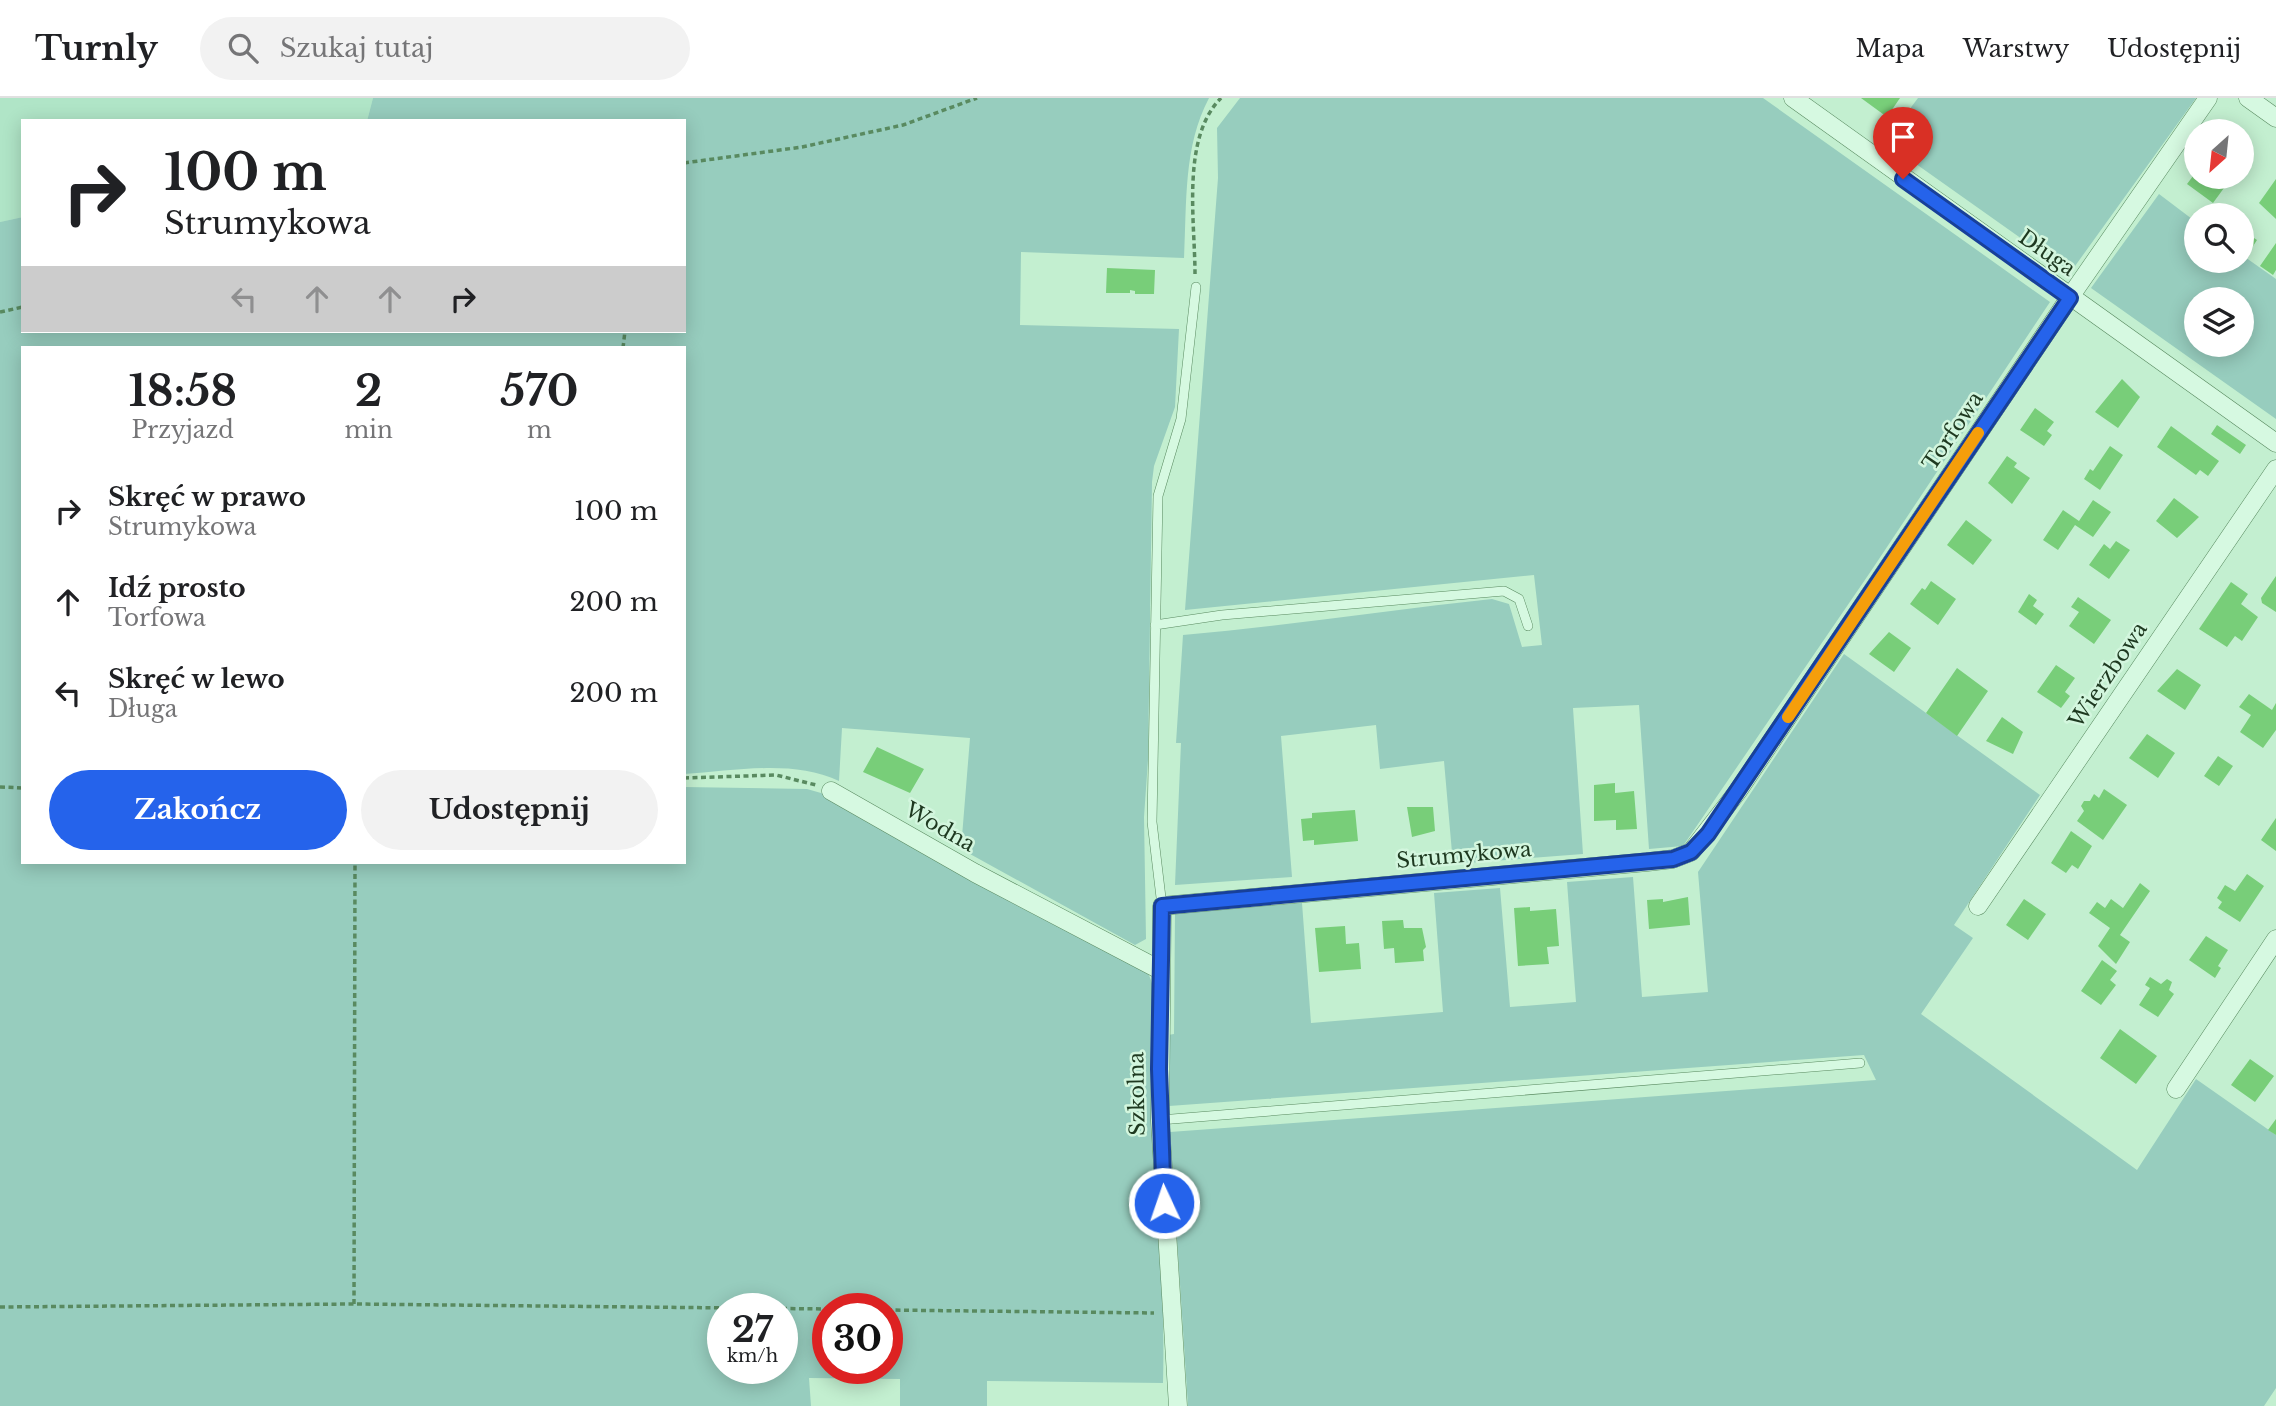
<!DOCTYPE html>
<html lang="pl">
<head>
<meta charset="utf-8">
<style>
	:root { --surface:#fff; --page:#f2f2f2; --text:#202124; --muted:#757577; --line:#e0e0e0; --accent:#2563eb }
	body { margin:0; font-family:"Libre Baskerville",serif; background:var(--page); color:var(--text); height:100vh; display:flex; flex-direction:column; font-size:26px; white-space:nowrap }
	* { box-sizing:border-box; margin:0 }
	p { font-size:23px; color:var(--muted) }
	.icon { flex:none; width:38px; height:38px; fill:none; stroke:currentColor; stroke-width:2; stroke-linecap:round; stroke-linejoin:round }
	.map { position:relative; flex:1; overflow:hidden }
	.side { position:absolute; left:21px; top:248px; width:665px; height:518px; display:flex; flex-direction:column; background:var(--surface); border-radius:0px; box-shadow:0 4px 18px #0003 }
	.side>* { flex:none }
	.hud { position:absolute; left:21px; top:21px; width:665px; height:214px; border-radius:0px; box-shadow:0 4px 18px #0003; background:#fff; color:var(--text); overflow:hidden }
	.needle { width:46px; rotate:207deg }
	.fabs { position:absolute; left:2184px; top:21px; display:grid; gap:14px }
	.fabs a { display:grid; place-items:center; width:70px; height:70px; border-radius:50%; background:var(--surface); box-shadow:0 4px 18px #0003; font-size:35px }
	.speed { position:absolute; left:707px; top:1195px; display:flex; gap:14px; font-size:35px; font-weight:700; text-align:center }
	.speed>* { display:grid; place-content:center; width:91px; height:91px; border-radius:50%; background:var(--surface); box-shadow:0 4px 18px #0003; line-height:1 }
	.speed small { font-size:18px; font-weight:400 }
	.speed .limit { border:10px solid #d22; background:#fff; color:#111 }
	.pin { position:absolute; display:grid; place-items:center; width:60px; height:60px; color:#fff; margin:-72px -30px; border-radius:50% 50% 50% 0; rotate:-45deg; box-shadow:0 0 7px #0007 }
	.pin .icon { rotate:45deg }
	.me { position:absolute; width:77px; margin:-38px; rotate:357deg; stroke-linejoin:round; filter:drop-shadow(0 0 5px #0008) }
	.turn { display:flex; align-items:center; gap:24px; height:147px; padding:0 28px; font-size:32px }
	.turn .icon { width:91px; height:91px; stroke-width:2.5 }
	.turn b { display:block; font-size:49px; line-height:60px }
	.lanes { display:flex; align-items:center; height:66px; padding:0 28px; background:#0003; justify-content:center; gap:35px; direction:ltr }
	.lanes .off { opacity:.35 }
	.eta { display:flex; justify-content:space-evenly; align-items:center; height:119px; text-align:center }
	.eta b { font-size:42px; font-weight:800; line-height:49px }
	.button { display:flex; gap:14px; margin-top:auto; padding:14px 28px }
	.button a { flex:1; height:80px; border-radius:42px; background:var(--accent); color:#fff; font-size:28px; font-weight:800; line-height:80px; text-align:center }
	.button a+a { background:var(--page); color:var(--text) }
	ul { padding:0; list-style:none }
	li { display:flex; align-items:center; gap:21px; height:91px; padding:0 28px }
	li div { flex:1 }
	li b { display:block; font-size:26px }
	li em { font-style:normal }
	header { display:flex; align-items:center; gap:42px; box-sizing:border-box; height:98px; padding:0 35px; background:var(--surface); border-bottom:2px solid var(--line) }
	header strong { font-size:33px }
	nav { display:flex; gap:38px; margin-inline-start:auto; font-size:24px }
	.search { width:490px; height:63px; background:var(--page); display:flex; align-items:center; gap:18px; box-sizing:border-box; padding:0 24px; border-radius:38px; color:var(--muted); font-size:26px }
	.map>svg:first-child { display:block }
</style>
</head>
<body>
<header>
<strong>Turnly</strong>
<div class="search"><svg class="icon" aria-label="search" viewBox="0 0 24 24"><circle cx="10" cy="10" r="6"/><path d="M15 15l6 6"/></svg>Szukaj tutaj</div>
<nav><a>Mapa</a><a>Warstwy</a><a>Udostępnij</a></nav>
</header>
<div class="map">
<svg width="2276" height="1308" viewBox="0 0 2276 1308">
	<rect width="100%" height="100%" fill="#c3efd0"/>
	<path fill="#b0e5c7" d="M0 0H373L367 23H23V119L0 124Z"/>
	<path fill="#97cdbe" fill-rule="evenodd" d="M373 0H1209C1183 49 1187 106 1184 160L1021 154 1020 227 1179 231 1175 309 1154 368 1152 384 1148 662 1144 719 1146 841 1135 847 961 751 970 640 842 630 839 683C792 661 735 673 684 676V250H23V765H684V689L807 691 821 695 1145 871C1161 891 1152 932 1152 955 1152 1065 1166 1174 1163 1285L987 1283V1308H900V1281L809 1280 811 1308H0V124L23 119V233H684V23H367ZM723 1211H782V1270H723ZM828 1211H887V1270H828Z
		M1240 0H1763L2050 204 1871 473 1683 748 1649 751 1639 607 1573 610 1583 756 1453 766 1444 663 1380 671 1376 627 1281 638 1292 779 1175 787 1181 645H1176L1183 537C1286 528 1389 512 1492 501L1509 506 1522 549 1542 547 1534 477 1185 512 1218 80 1217 30Z
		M1918 0H2196L2070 175 1885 44Z
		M2159 96 2196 124V163H2242V157L2276 181V321L2091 190ZM2196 201H2242V247H2196Z
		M1844 556 2040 697 1954 827 1973 840 1921 916 2137 1072 2196 981 2276 1037V1290L2264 1308H1188L1170 1034 1876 982 1864 957 1169 1008 1168 937 1174 936 1175 816 1302 805 1311 925 1443 914 1434 795 1500 790 1510 909 1576 904 1567 784 1633 779 1642 899 1708 894 1698 774Z"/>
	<path fill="#78ce79" d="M1861 0H1900L1887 19Z
		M2242 44 2252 52 2242 65Z
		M2196 74V79H2232L2213 105 2187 86Z
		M2276 81V121L2259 105Z
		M2248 136 2257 142 2246 159 2242 156V144Z
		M2276 145V172L2273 177 2260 168Z
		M1107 170 1155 172 1154 196H1135V193L1130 192V195H1106Z
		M2122 281 2140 299 2118 330 2095 314Z
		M2035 310 2054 324 2047 333 2052 337 2044 348 2020 332Z
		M2217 327 2246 347 2240 356 2211 336Z
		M2171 328 2219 363 2208 378 2200 372 2196 377 2157 349Z
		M2110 348 2123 357 2100 392 2084 381 2090 371 2093 373Z
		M2007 358 2017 365 2014 369 2030 380 2012 406 1988 385Z
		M2174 400 2199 419 2177 440 2156 423Z
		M2093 402 2111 414 2093 439 2075 427 2058 452 2043 442 2063 412 2079 423Z
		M1966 422 1992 442 1973 467 1947 447Z
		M2116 443 2130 452 2109 481 2089 467 2104 446 2110 451Z
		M2276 478V514L2262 505 2261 500Z
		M1931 483 1956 501 1938 527 1910 506 1922 490 1925 492Z
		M2231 484 2248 496 2241 506 2258 519 2242 543 2235 538 2227 549 2199 531Z
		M2029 496 2037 502 2033 508 2044 516 2036 527 2018 514Z
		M2078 499 2111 522 2094 546 2069 528 2079 514 2071 509Z
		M1889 534 1911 550 1894 574 1869 556Z
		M2056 567 2075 580 2065 594 2070 598 2061 610 2037 594Z
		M1957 570 1988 593 1957 638 1926 615Z
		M2177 571 2201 587 2185 612 2157 593Z
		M2249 596 2272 612 2276 605V632L2263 650 2240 634 2251 617 2239 609Z
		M2002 619 2023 634 2013 656 1986 643Z
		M2147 636 2175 655 2158 680 2129 660Z
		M877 649 924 671 910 695 863 674Z
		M2218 658 2233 668 2219 688 2204 678Z
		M1615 685V695L1634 693 1637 731 1616 732V722L1594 723V687Z
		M2104 691 2127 707 2103 742 2077 723 2084 713 2081 708 2084 703H2090L2094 696 2099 700Z
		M1407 709H1433L1435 733 1412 739Z
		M1355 712 1358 743 1314 747V742L1303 743 1301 721 1312 720V715Z
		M2276 720V753L2261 742Z
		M2071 733 2092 748 2078 771 2072 767 2066 775 2051 765Z
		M2247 776 2264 788 2240 824 2218 810 2222 804 2217 800 2225 787 2235 793Z
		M2140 785 2150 793 2120 837 2130 844 2116 866 2098 848 2110 830 2089 815 2097 804 2105 810 2111 801 2123 810Z
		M1688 799 1690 827 1649 831 1647 802 1663 801V804Z
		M2024 801 2046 816 2028 842 2006 827Z
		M1530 809V813L1556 811 1559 848 1547 849 1549 866 1518 868 1514 810Z
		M1403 822 1404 830H1422L1426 849 1423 852 1424 863 1395 865 1394 850 1384 851 1382 823Z
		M1345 828 1346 846 1359 845 1361 871 1319 874 1315 830Z
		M2206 838 2228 852 2218 868 2221 870 2215 880 2189 862Z
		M2102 862 2117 873 2110 882 2116 887 2101 907 2081 893Z
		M2150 879 2161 886 2167 881 2172 884 2169 892 2174 896 2158 919 2139 907 2150 890 2145 887Z
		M2120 931 2157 958 2136 986 2100 960Z
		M2250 961 2274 978 2255 1004 2231 987Z
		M2276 1021V1037L2268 1032Z"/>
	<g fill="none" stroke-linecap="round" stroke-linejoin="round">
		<defs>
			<path id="service" d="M1155 527 1222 517 1504 493 1519 501 1528 528
				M1162 808 1152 724 1158 398 1181 321 1196 189
				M1160 1022 1860 965"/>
			<path id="minor" d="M1793 0 2276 345
				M2248 0 2276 20
				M831 693 975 775 1160 872
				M1978 808 2276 371
				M2176 991 2276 841
				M1178 1308 1160 1022 1162 808 1647 764 1673 761 1691 754 1738 693 2070 199 2208 0"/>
		</defs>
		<use href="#service" stroke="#598a60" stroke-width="10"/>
		<use href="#minor" stroke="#598a60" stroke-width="19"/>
		<path stroke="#598a60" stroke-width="3.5" stroke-dasharray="5 3.5" stroke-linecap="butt" d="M684 65 802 49 903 27 977 0
			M1195 176C1195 123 1181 40 1221 0
			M0 214 23 209
			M623 250 625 233
			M684 680 776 677 816 687
			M0 689 23 690
			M354 1206 355 765
			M0 1209 354 1206 828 1211
			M887 1212 1154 1215"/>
		<use href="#service" stroke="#d6f9e1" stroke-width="9"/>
		<use href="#minor" stroke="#d6f9e1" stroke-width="18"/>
	</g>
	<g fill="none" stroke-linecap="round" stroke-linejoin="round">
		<defs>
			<path id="route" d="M1164 1105 1159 971 1162 808 1673 761 1691 754 1708 736 2070 200 1903 81"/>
		</defs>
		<use href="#route" stroke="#184099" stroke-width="18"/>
		<use href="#route" stroke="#2563eb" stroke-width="12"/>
		<path stroke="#f59e0b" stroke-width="12" d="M1788 619 1978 335"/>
	</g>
	<g text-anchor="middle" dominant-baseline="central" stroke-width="5" stroke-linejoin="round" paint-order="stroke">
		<g font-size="21" fill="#1e3920" stroke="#d3f6de">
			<text transform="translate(2047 155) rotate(35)">Długa</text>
			<text transform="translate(1953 333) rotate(-56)">Torfowa</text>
			<text transform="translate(2108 577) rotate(-56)">Wierzbowa</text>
			<text transform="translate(940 729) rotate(30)">Wodna</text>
			<text transform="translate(1464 757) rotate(-5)">Strumykowa</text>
			<text transform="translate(1137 996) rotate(-91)">Szkolna</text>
		</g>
	</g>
</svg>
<div class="fabs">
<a><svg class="needle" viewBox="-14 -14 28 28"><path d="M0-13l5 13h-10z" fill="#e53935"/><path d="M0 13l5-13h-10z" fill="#757577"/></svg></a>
<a><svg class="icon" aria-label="search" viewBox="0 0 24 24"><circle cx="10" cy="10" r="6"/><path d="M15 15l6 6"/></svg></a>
<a><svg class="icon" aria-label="layers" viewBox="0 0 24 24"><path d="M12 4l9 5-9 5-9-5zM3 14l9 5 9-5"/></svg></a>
</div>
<div class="speed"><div>27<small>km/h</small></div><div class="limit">30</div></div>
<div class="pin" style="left:1903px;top:81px;background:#d93025"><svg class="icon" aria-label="arrive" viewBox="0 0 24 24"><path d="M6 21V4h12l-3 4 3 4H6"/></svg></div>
<svg class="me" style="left:1164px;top:1105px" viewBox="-20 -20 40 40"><circle r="17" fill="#2563eb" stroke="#fff" stroke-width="3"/><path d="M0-11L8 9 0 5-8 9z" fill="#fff"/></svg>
<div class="hud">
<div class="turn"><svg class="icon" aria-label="right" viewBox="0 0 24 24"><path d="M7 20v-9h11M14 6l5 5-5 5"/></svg><div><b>100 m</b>Strumykowa</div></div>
<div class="lanes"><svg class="icon off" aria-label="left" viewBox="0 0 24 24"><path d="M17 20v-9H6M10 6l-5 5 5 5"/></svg><svg class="icon off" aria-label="ahead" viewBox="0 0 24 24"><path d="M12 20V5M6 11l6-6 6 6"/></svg><svg class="icon off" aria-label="ahead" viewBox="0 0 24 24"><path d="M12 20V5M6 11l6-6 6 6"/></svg><svg class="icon" aria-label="right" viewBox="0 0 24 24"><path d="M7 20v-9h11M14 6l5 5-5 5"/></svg></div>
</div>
<section class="side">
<div class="eta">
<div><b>18:58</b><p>Przyjazd</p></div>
<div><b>2</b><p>min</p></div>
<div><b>570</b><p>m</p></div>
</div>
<ul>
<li><svg class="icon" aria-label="right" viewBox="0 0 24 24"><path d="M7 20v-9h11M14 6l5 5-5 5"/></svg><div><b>Skręć w prawo</b><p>Strumykowa</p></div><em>100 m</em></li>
<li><svg class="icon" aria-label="ahead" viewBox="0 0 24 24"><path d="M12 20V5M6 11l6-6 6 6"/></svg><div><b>Idź prosto</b><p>Torfowa</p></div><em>200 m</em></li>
<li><svg class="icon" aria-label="left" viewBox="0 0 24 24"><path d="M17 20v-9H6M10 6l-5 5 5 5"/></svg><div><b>Skręć w lewo</b><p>Długa</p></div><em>200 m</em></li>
</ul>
<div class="button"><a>Zakończ</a><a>Udostępnij</a></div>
</section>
</div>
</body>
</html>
